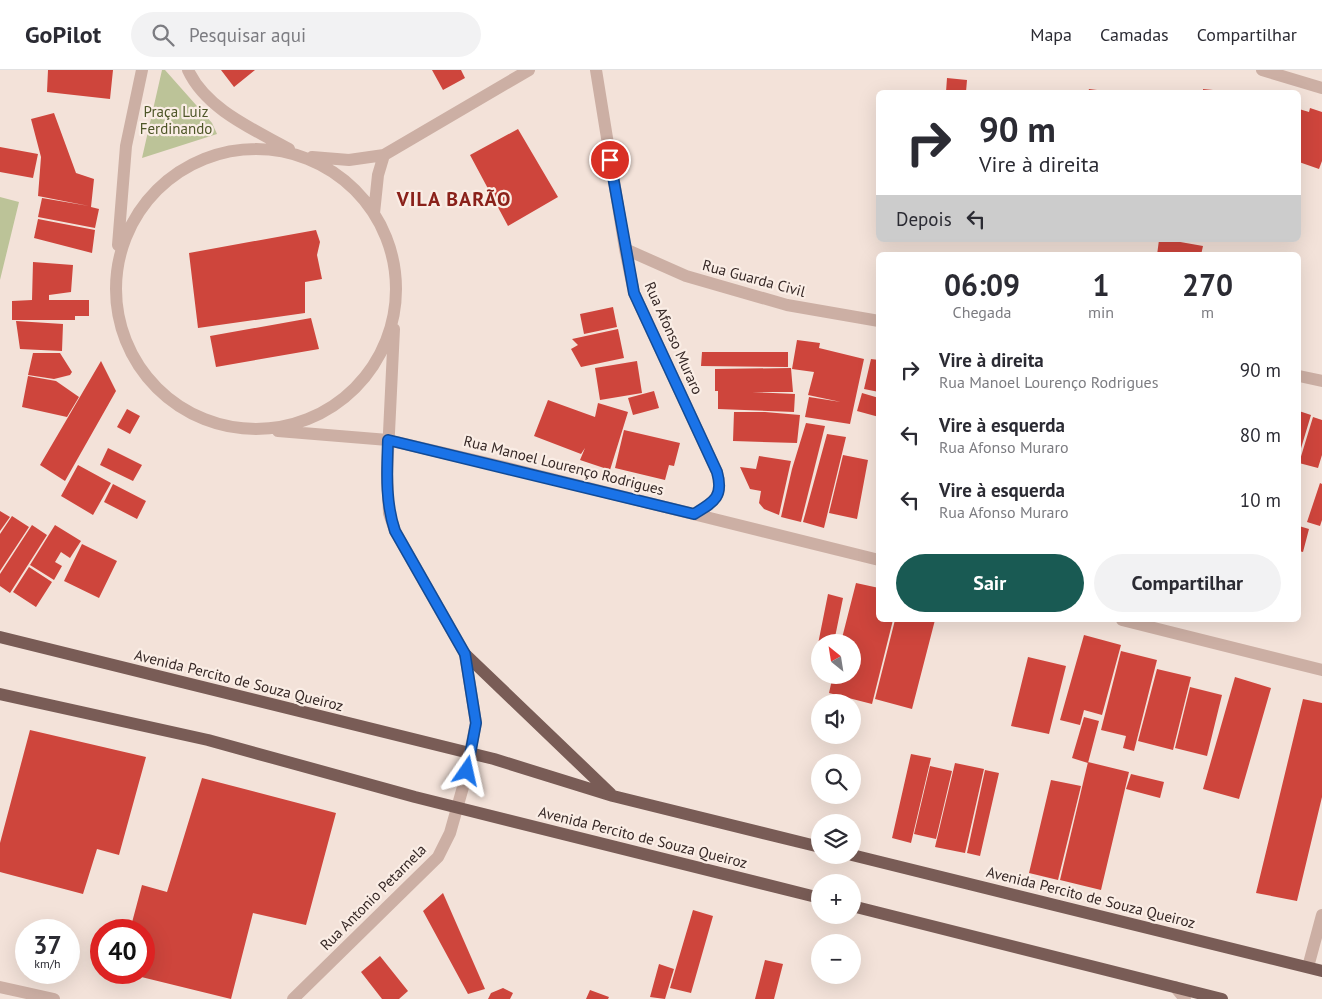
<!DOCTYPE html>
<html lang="pt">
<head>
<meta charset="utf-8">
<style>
	:root { --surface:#fff; --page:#f2f2f3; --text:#2b2b33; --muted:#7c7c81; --line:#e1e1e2; --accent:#195a53 }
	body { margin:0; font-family:"PT Sans",sans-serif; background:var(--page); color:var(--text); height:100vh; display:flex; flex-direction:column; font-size:19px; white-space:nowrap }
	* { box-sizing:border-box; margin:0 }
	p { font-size:16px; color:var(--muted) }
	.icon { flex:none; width:28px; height:28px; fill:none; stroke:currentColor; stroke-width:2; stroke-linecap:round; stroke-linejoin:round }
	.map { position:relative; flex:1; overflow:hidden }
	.details { position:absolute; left:876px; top:182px; width:425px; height:370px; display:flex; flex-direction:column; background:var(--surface); border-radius:8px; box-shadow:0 5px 20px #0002 }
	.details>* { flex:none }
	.banner { position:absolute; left:876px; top:20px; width:425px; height:152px; border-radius:8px; box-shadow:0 5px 20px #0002; background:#fff; color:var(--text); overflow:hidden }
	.needle { width:32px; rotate:330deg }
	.controls { position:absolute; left:811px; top:564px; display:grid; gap:10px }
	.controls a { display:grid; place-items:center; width:50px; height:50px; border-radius:50%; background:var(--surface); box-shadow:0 5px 20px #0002; font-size:25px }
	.speed { position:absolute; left:15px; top:849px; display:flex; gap:10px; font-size:25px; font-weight:700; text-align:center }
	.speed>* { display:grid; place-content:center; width:65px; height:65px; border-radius:50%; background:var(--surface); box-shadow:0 5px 20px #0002; line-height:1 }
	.speed small { font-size:12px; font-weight:400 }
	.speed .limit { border:8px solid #d22; background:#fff; color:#111 }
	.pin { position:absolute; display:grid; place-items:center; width:42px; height:42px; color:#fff; margin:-21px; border:2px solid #fff; border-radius:50%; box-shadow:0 1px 5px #0007 }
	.me { position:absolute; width:55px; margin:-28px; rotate:11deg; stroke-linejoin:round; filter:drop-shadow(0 0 4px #0008) }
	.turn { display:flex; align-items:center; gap:18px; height:105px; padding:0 20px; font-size:22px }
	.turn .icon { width:65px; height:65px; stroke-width:2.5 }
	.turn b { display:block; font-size:35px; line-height:42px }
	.then { display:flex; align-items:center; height:48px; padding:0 20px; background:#0003; gap:10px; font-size:19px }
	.eta { display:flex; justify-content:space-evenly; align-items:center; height:85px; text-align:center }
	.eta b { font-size:30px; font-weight:800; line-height:35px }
	.cta { display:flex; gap:10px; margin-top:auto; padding:10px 20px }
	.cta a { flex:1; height:58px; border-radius:30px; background:var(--accent); color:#fff; font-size:20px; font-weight:800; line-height:58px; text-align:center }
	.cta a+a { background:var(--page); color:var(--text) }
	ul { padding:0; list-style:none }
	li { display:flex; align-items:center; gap:15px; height:65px; padding:0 20px }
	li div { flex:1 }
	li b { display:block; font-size:19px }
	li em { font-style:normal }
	header { display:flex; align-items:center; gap:30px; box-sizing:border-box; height:70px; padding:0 25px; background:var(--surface); border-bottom:1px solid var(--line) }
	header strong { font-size:24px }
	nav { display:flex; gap:28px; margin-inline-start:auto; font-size:18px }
	.search { width:350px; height:45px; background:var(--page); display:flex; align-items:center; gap:12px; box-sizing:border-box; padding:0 18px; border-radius:28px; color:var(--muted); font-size:19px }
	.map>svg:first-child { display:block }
</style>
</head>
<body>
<header>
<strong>GoPilot</strong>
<div class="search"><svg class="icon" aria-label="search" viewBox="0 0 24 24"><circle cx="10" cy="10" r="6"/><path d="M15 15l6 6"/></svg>Pesquisar aqui</div>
<nav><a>Mapa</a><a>Camadas</a><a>Compartilhar</a></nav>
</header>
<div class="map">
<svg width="1322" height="929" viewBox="0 0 1322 929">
	<rect width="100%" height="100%" fill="#f3e2d9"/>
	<path fill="#bcc398" d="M162 0H165L212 53 217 64 142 88Z
		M0 127 19 132 0 210Z"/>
	<path fill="#ce453c" d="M48 0H113L110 29 47 22Z
		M221 0H255L234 17Z
		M432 0H461L465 8 443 20Z
		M947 8 967 10 966 22H946Z
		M1089 19 1105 21V22H1088Z
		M1203 19 1223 21V22H1203Z
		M1310 38 1322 42V91L1319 99 1299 92V39L1309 42Z
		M54 43 76 103 94 109 91 137 99 139 95 158 38 147 42 128 89 136 38 126 41 87 31 49Z
		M518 59 558 127 508 156 470 85Z
		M0 77 38 84 33 108 0 102Z
		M38 149 95 160 92 183 34 168Z
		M316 160 320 172 317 185 322 209 305 212V243L198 258 189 183Z
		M1159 170H1169L1203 176 1201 185H1157Z
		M33 192 73 195 71 222 49 225V230H89V246H75V250H12V231L32 230Z
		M613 237 617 257 584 264 580 244Z
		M311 248 319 279 216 297 210 266Z
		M16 251 63 254 62 281 20 279Z
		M618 259 624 288 581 297 571 279 578 275 572 269Z
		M797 270 820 273 819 278 864 289 850 354 805 347 809 327 841 332 808 325 814 302 792 299Z
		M702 282H788V297L701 296Z
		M33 283H60L72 302 70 305 54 309 28 305Z
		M871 289 879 290V322L864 319Z
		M101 291 116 321 65 411 40 395Z
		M637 291 642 323 600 330 595 298Z
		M791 298 793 322H752L795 324 794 342 718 339V321H715V299Z
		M28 306 56 311 79 327 67 347 22 337Z
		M654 321 659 338 633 345 628 328Z
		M862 323 879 328V347L857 341Z
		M548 330 595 347 598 333 628 342 610 400 580 390 585 378 581 384 534 366Z
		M127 339 140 346 130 364 117 357Z
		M1299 341 1311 345 1299 385Z
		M734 342H765L800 345 797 373 733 371Z
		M1313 347 1322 350V385L1318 398 1299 393Z
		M806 353 825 356 801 452 781 447 792 399Z
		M624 360 680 373 674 396 669 395 665 410 615 398Z
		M827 364 846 367 824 458 803 452Z
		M108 378 142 395 133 411 100 395Z
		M843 385 868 390 857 449 829 443Z
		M759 386 791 391 779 445 764 439 759 433 761 421 750 419 740 397 756 399Z
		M78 395 111 413 93 445 61 426Z
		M1320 413 1322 414V450L1320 456 1307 452Z
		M113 414 146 431 137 449 104 432Z
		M0 441 10 447 0 461Z
		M12 446 29 457 0 501V464Z
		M32 455 47 465 10 523 0 516V504Z
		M55 455 81 471 70 488 61 482 55 492 62 496 54 510 30 495Z
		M1299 456 1309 459 1303 482 1299 481Z
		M82 474 117 491 99 528 64 511Z
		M29 497 52 512 36 537 13 522Z
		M856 513 879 518V550H893L872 634 829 623 833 605H852V572H841Z
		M828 524 843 528 834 572H820V585L816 584Z
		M895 550H935L912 639 875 629Z
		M1084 565 1121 575 1102 645 1084 640 1080 655 1060 650Z
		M1121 581 1157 590 1134 681 1123 678 1126 666 1101 660Z
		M1028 587 1066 596 1049 664 1011 656Z
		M1157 599 1191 607 1173 680 1138 671Z
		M1235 607 1271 618 1239 729 1203 719Z
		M1190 617 1222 625 1207 686 1175 678Z
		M1303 629 1322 633V727L1297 831 1256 823Z
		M1084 647 1099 651 1088 693 1072 688Z
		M30 660 146 687 119 785 97 779 83 824 0 802V773Z
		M911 684 931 688 911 773 892 768Z
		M1088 692 1129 702 1101 820 1060 810Z
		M955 693 984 699 965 783 935 777Z
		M930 696 952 701 936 769 914 764Z
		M985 700 999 703 980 786 967 783Z
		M1131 704 1164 712 1160 728 1126 719Z
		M202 708 336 743 306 855 253 843 231 929 125 903 144 902V860H130L142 815 167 822Z
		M1051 710 1081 716 1058 810 1029 803Z
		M443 823 485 919 468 924 423 841Z
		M693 840 713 846 691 923 670 918Z
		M380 886 408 921 399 929H382L361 902Z
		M765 890 783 894 774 929H755Z
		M659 894 674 899 665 929 650 927Z
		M503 918 513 923 510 929H488L491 923Z
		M590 920 609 927 608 929H586Z"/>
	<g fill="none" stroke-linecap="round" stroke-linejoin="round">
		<path stroke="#ccafa4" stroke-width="12" d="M188 0C206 39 253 59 289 79
			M596 0 625 179 634 223 717 402C724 427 714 432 694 444
			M1262 0 1322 18
			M116 219a140 140 0 1 1 280 0a140 140 0 1 1-280 0Z
			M384 85 529 0
			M312 87 349 90 384 85 378 105 374 143
			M118 175 126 76 142 0
			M625 179 686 206 787 235 879 251
			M1299 306 1322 311
			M278 361 388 370 512 399 879 490
			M1122 550 1322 600
			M1308 897 1322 845
			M0 917 54 929
			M1175 917 1185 929
			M293 929 438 787 450 763 463 717 476 653 465 584 395 461 389 443 387 404 394 259"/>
		<path stroke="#795c56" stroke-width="12" d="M0 567 494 689 613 726 820 777
			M465 584 611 724
			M0 624 208 670 415 727 820 828
			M852 785 1322 901
			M852 836 1222 929"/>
	</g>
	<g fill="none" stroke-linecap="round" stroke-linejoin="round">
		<defs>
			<path id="route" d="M467 701 476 653 465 584 395 461C385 431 387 402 388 370L694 444C714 432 724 427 717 402L634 223 610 90"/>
		</defs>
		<use href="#route" stroke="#114b97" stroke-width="12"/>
		<use href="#route" stroke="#1a73e8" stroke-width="9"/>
	</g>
	<g text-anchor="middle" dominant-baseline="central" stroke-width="4.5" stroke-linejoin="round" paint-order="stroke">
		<g font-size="15" fill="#4e5628" stroke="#faede5">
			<text x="176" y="41">Praça Luiz<tspan x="176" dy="17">Ferdinando</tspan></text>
		</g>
		<g font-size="15" fill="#362826" stroke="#faede5">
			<text transform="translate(754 208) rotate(15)">Rua Guarda Civil</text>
			<text transform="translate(674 268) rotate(66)">Rua Afonso Muraro</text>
			<text transform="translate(564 395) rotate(14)">Rua Manoel Lourenço Rodrigues</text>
			<text transform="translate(239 610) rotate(14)">Avenida Percito de Souza Queiroz</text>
			<text transform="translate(643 767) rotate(14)">Avenida Percito de Souza Queiroz</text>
			<text transform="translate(373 827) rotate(-45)">Rua Antonio Petarnela</text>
			<text transform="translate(1091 827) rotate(14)">Avenida Percito de Souza Queiroz</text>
		</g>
		<g font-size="20" font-weight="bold" letter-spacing="1" fill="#8a211a" stroke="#faede5">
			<text x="454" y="129">VILA BARÃO</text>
		</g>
	</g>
</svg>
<div class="controls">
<a><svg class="needle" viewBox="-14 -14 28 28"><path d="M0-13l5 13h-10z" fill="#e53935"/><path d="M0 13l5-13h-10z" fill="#7c7c81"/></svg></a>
<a><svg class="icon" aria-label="sound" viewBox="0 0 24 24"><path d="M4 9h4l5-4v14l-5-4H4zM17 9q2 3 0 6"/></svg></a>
<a><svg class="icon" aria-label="search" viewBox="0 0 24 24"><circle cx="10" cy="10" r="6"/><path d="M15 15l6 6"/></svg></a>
<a><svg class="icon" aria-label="layers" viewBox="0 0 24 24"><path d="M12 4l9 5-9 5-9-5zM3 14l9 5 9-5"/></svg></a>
<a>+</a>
<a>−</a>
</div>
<div class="speed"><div>37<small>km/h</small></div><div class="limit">40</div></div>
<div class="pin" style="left:610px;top:90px;background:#d93025"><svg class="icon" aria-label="arrive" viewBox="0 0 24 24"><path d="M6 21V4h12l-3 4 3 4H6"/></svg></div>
<svg class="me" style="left:467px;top:701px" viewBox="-20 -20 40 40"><path d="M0-17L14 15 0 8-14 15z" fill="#1a73e8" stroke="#fff" stroke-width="4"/></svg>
<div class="banner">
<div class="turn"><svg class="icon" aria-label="right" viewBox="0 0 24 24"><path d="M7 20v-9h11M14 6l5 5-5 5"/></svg><div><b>90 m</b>Vire à direita</div></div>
<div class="then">Depois<svg class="icon" aria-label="left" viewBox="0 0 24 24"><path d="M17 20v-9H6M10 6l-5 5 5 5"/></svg></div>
</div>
<section class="details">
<div class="eta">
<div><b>06:09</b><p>Chegada</p></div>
<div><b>1</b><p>min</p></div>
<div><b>270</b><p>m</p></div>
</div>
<ul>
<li><svg class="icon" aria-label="right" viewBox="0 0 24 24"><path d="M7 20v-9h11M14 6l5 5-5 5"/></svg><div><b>Vire à direita</b><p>Rua Manoel Lourenço Rodrigues</p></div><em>90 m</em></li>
<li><svg class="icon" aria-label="left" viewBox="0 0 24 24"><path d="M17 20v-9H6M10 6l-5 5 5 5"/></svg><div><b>Vire à esquerda</b><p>Rua Afonso Muraro</p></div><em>80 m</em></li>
<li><svg class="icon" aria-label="left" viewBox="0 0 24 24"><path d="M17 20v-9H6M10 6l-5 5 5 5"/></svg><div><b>Vire à esquerda</b><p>Rua Afonso Muraro</p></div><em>10 m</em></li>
</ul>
<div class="cta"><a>Sair</a><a>Compartilhar</a></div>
</section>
</div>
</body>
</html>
